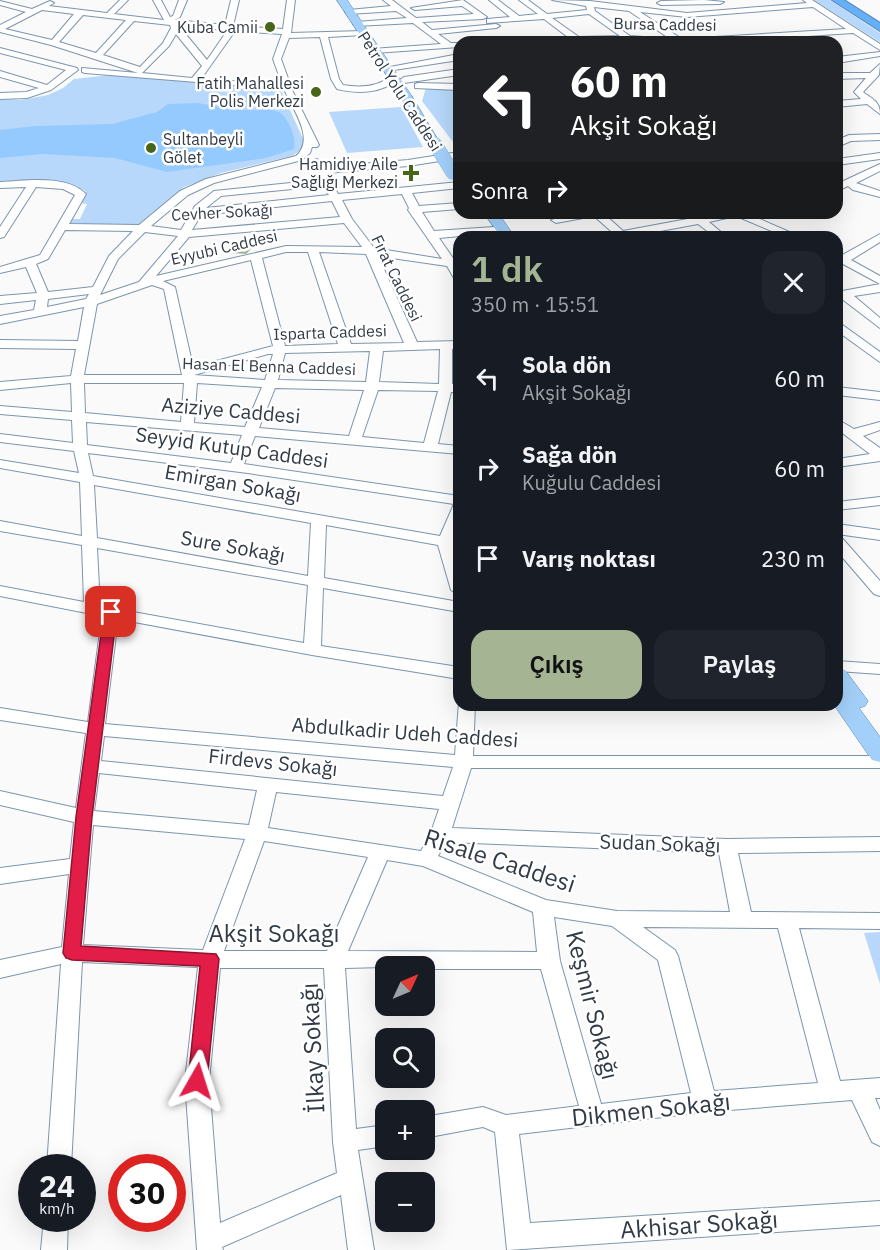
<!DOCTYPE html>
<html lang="tr">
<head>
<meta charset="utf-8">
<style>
	:root { --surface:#171b24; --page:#20242c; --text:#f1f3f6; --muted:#9ea1a6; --accent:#a5b493 }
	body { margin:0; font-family:"IBM Plex Sans",sans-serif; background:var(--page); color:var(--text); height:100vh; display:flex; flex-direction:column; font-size:22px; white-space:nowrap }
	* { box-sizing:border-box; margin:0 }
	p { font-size:20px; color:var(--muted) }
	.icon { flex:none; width:33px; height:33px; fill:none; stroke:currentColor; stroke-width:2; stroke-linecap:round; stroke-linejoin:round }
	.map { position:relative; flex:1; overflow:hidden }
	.drawer { position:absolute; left:453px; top:231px; width:390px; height:480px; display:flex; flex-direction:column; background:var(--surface); border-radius:18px; box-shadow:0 6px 24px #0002 }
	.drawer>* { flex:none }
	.guide { position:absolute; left:453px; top:36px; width:390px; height:183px; border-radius:18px; box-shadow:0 6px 24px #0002; background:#202124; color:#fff; overflow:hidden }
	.needle { width:39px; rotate:46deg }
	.controls { position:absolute; left:375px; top:956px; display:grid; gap:12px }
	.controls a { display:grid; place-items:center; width:60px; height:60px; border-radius:12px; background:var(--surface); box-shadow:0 6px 24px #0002; font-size:30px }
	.speed { position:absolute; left:18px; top:1154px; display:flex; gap:12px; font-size:30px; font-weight:700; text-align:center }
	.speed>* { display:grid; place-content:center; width:78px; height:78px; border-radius:50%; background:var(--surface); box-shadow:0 6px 24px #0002; line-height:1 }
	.speed small { font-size:15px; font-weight:400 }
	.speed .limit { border:9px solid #d22; background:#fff; color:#111 }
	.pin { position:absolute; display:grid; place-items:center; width:51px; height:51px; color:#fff; margin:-26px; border-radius:12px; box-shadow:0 3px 9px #0006 }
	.me { position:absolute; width:66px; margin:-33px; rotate:6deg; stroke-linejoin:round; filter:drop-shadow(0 0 4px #0008) }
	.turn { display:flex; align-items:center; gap:21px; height:126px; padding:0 18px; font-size:27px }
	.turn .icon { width:78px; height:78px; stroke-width:2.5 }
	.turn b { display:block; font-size:42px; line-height:51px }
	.then { display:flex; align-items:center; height:57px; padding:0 18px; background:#0003; gap:12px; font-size:22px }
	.round { display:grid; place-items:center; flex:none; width:63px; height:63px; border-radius:18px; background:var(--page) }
	.headline { display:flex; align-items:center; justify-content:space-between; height:102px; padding:0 18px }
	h1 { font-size:36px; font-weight:600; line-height:45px; color:var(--accent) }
	.button { display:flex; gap:12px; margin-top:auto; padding:12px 18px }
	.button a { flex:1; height:69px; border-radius:18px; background:var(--accent); color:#111; font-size:24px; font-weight:600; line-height:69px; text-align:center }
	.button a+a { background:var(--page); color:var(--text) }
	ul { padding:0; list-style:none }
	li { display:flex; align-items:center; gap:18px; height:90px; padding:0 18px }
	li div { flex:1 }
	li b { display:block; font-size:22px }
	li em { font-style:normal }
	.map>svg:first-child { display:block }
</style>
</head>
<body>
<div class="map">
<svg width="880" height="1250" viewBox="0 0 880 1250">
	<rect width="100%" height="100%" fill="#fafafa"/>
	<path fill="#b7d8fa" d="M814 0H830L880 33V42Z
		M110 75 281 90 304 141 301 150 292 156 221 173 184 187 138 225 72 224 70 223 71 219H80L87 204 79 203 86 192C64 176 27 182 0 182V99L21 100 48 95 63 88 74 79Z
		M426 88H459V145L456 146 422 101Z
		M401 107 423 147 347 153 329 112Z
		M880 932V984L864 933Z"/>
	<path fill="#95cafe" d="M198 103 236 110H273L281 113C289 121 297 138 294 149L266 158 167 172 115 158 43 154 0 158V130L36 126 112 124 157 112 168 104Z"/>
	<path fill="#cbdabb" stroke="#9caa8d" stroke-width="1.5" d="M235 242 255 244 246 253 224 252Z"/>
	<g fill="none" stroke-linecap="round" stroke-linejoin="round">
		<defs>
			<path id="minor" d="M120 0H128L114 14 164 20 153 0H161L170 17 173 16 179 0H187L180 17 175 20 225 25 231 0H239L233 26 283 29 287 0H295L291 33 363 31 367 33 363 35 328 37 339 79 343 85C360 88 378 87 391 76L398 78C383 94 357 94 337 89L331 79 320 37 289 38 281 59 293 92 319 145 317 147H312L310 153 302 160 214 183 188 195 151 226 181 230 195 206 214 191 320 180 311 162 316 159 319 160 324 167 408 160 459 152V158L408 166 327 173 338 194 459 182V188L412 193 419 206 459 203V209L422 212 434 231 494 227 499 230 494 233 439 238 455 261 459 262V281L455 280 447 266 378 256 417 342 459 341V349H452V384H459V392H451L438 444 459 446V454L255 436 244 464 459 496V527L455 539H459V549L454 548 459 564V595L451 590 438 545 326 525 324 578 459 602V612L323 588 321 646 459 667V679L312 655 118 619 105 724 455 755 459 702V705H475L473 756H880V768H471L452 828 727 839 880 837V851L738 853 751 912 880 913V929L799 928 840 1081 880 1078V1098H875L880 1110V1146L872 1142 852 1100 705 1112 519 1134 530 1223 880 1201V1225L507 1250 495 1132 483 1127 424 1138V1117L483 1107 506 1115 579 1106 541 969H424V966L345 968 356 1129 386 1125V1146L358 1150 374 1250H348L341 1195 222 1247 223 1250H197L185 1081 198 967 82 962 71 1167H47L61 964 0 978V960L62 947 69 874 0 884V868L70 859 74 822 0 805V791L76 808 86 733 0 720V708L88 722 102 616 0 596V586L84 602 82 545 0 531V521L82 536 80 482 0 468V460L79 473 74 451 0 442V434L73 443 72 420 0 414V406L72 412 71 383 0 390V382L71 376 76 349 0 348V340L78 341 84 307 0 324V316L34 310 36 300 0 304V296L37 293 26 267 0 273V267L40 255 75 195 63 189 36 187 4 237 0 238V227L26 187 0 188V182C26 181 66 174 86 194L69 224 139 225 180 191 206 179 296 156C316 138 292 109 284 89L85 73 82 72V68L138 73 51 45 0 32V25L26 12 0 5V1L32 9 50 1 54 3 49 6 107 13ZM42 10 74 14 52 40 5 29ZM83 15 126 20 96 53 59 42ZM134 21 170 25 171 28 163 43 140 67 103 55ZM179 26 225 30 227 31 207 60ZM235 31 282 34 273 59 282 84 201 79ZM176 34 202 66 192 78 142 73 169 46ZM323 186 329 195 206 208 221 196ZM402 194 409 208 408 210 442 259 374 248 352 219 342 200ZM332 201 340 217 192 230 201 215ZM344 223 362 247 286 246 156 276 189 237ZM65 230 133 231 109 256 93 287 48 292 36 264 48 259ZM145 232 178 236 139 282 100 295 118 259ZM286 252H308L338 344 285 346 262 258ZM319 252 366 254 404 343 351 344ZM251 260 273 346 193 367 175 287 163 281ZM152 285 164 289 182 375H84L97 304ZM89 294 86 299 47 307 48 299ZM440 349 439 384 379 382 383 351ZM370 351 366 382 278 380 285 353ZM268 354H273L265 380 194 375ZM84 383H184L181 422 85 413ZM197 383 262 387 245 427 194 423ZM275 388 364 390 349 436 259 428ZM378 390 438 391 424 443 362 437ZM86 422 242 435 231 463 87 445ZM88 453 248 473 454 504 440 536 93 476ZM94 485 311 523 308 576 97 538ZM97 548 308 585 304 643 100 606ZM104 736 453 767 443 796 101 761ZM99 773 257 790 249 825 94 811ZM276 792 439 809 430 835 421 851 268 828ZM93 825 245 839 203 950 83 945ZM264 841 368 857 327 951H224ZM446 842 719 853 730 912 617 911 546 900 438 856ZM387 860 423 866 533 912 537 952 348 951ZM554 917 612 926 658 960 691 1093 601 1104 560 961ZM643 927 778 928 818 1083 714 1091 678 956 675 950ZM220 968H324L333 1142 337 1173 220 1223 209 1081Z
				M383 0H392L416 18 474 14 462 6 415 10 411 8 463 0 487 17 483 19 422 22 432 30 496 24 500 26 496 28 438 34 451 43H459V47L375 53 371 51 372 49 441 44 413 23 357 26 353 24 357 22 407 18 396 11 349 14 345 12 349 10 391 6Z
				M489 0H498L519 16 538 14 519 0H528L547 14 587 10 586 6 552 0 590 1 687 13 807 3 803 0H812L880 44V50L853 33 719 42H507L511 40 569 38 544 19 487 23V19L510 17ZM594 7 629 11 670 39 630 36 595 11ZM813 7 846 29 682 39 640 12 687 17ZM589 14 620 36 579 37 552 18Z
				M704 0 724 2 720 4 661 5 657 3 661 1Z
				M0 48 77 68 78 70 51 90 27 98 0 99V93L26 92 39 88 0 77V71L47 85 66 70 0 53Z
				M880 52V56L837 63V57Z
				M459 54V60L394 70 390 67Z
				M880 64 879 75 863 92C872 99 880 101 880 114L867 104 837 107V101L861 99 854 92 866 78 837 79V73H870Z
				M459 69V75L404 83 400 80 404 77Z
				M418 83 459 84V90L415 88V84Z
				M880 134V140L851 141 837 147V140L849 135Z
				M880 153V159L837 165V159Z
				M880 164V171L856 183 880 191V197L853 190 848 186 837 191V184Z
				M575 213H603L623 231 720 213H746L801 237H786L736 216 709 222 727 237H715L698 224 628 237H583L588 234 612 232 594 216 556 223 551 220Z
				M880 234V242L851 260 880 276V284L843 264 837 266V258Z
				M880 284V292L854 296 880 318V328L842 299 837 300V292Z
				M837 321 880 352V362L837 331Z
				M837 387 880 392V400L837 395Z
				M837 419 854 429 880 422V430L863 436 880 448V461L837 467V459L870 454 837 429Z
				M880 497V505L837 510V502Z
				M837 524 880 530V540L837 534Z
				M837 536 842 538 880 581V596L874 594 837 551Z
				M837 661 880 664V674L837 671Z
				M44 1218H68L67 1250H41Z"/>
			<path id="major" d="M337 0H347L413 98 411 100H403Z
				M484 213H498L515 237H501Z
				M837 668 845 670 868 701 865 706 859 708 880 737V762L872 760 834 705H837Z"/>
			<path id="highway" d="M832 0H844L880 23V31Z"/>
		</defs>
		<use href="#minor" stroke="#7d95ac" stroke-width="2"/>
		<use href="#major" stroke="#5387b9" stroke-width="1"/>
		<use href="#highway" stroke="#5387b9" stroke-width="2"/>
		<use href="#minor" fill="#fff" fill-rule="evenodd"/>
		<use href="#major" fill="#a3d0fa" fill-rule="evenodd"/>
		<use href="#highway" fill="#66b0f7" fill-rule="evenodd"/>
		<defs>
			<path id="major-bridge-far1" d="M407 98 436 146"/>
			<path id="major-bridge" d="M435 144 453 173"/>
		</defs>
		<use href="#major-bridge-far1" stroke="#5387b9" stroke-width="11" stroke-linecap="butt"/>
		<use href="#major-bridge" stroke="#5387b9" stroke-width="14" stroke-linecap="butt"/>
		<use href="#major-bridge-far1" stroke="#a3d0fa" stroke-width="10"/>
		<use href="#major-bridge" stroke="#a3d0fa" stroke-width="14"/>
	</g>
	<path fill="#e11d48" stroke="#92132f" stroke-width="1.5" d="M111 608 117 612 92 817 81 946 216 954 219 959 207 1081 204 1087 197 1089 191 1087 188 1081 200 966 72 960 66 958 63 953 76 817 104 612Z"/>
	<g fill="#48661a" stroke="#fff" stroke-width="2">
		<circle cx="270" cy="27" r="6"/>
		<circle cx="316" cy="92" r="6"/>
		<circle cx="151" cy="148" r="6"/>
		<path d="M408 164h6v6h6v6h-6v6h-6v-6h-6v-6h6z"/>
	</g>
	<g text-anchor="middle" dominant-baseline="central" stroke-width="5" stroke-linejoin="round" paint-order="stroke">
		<g font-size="16" fill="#313b46" stroke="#fff">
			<text transform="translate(665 24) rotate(1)">Bursa Caddesi</text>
			<text transform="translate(400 91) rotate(57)">Petrol Yolu Caddesi</text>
			<text transform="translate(222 212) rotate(-3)">Cevher Sokağı</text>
			<text transform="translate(224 247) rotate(-13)">Eyyubi Caddesi</text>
			<text transform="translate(397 278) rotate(64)">Fırat Caddesi</text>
			<text transform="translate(330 332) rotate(-2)">Isparta Caddesi</text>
			<text transform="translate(269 366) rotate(2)">Hasan El Benna Caddesi</text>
		</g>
		<g font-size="16" fill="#313b46" stroke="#fff" text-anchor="end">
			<text x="258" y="27">Kuba Camii</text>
			<text x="304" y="83">Fatih Mahallesi<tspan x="304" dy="18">Polis Merkezi</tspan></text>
			<text x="163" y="139" text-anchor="start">Sultanbeyli<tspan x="163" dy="18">Gölet</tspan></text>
			<text x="398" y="164">Hamidiye Aile<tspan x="398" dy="18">Sağlığı Merkezi</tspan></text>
		</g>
		<g font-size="20" fill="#313b46" stroke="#fff">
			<text transform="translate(231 410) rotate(5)">Aziziye Caddesi</text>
			<text transform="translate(232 447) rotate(8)">Seyyid Kutup Caddesi</text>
			<text transform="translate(233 483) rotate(10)">Emirgan Sokağı</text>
			<text transform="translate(233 546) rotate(10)">Sure Sokağı</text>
			<text transform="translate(405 732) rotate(4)">Abdulkadir Udeh Caddesi</text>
			<text transform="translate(273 762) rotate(6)">Firdevs Sokağı</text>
			<text transform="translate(660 843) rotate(2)">Sudan Sokağı</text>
		</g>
		<g font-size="24" fill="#313b46" stroke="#fff">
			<text transform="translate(500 860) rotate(18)">Risale Caddesi</text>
			<text x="274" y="933">Akşit Sokağı</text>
			<text transform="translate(593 1005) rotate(76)">Keşmir Sokağı</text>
			<text transform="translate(312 1048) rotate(-93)">İlkay Sokağı</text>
			<text transform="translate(651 1109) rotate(-6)">Dikmen Sokağı</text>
			<text transform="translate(699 1224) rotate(-4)">Akhisar Sokağı</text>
		</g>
	</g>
</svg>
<div class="controls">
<a><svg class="needle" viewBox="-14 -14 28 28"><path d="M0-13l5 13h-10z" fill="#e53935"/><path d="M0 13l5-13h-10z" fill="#9ea1a6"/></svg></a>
<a><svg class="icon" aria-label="search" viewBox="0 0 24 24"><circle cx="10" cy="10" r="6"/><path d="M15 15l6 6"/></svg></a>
<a>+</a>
<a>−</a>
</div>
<div class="speed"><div>24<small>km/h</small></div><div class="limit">30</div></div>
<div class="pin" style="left:111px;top:612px;background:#d93025"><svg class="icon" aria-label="arrive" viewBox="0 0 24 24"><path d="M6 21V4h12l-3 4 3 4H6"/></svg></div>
<svg class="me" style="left:197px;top:1081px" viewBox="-20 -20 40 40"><path d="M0-17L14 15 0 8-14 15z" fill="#e11d48" stroke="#fff" stroke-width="4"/></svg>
<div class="guide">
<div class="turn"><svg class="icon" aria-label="left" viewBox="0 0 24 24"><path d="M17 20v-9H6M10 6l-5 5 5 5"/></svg><div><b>60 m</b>Akşit Sokağı</div></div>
<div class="then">Sonra<svg class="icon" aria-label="right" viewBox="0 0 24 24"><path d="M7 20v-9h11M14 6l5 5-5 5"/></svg></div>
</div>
<section class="drawer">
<div class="headline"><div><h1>1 dk</h1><p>350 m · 15:51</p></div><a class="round"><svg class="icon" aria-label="close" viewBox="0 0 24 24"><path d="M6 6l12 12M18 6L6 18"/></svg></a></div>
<ul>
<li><svg class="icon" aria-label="left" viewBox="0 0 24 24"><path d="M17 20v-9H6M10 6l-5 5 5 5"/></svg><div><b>Sola dön</b><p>Akşit Sokağı</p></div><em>60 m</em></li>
<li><svg class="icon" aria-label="right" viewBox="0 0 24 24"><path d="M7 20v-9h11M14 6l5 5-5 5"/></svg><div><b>Sağa dön</b><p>Kuğulu Caddesi</p></div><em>60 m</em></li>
<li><svg class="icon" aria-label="arrive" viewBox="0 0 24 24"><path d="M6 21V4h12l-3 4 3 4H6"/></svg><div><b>Varış noktası</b></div><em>230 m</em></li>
</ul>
<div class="button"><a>Çıkış</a><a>Paylaş</a></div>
</section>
</div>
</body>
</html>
